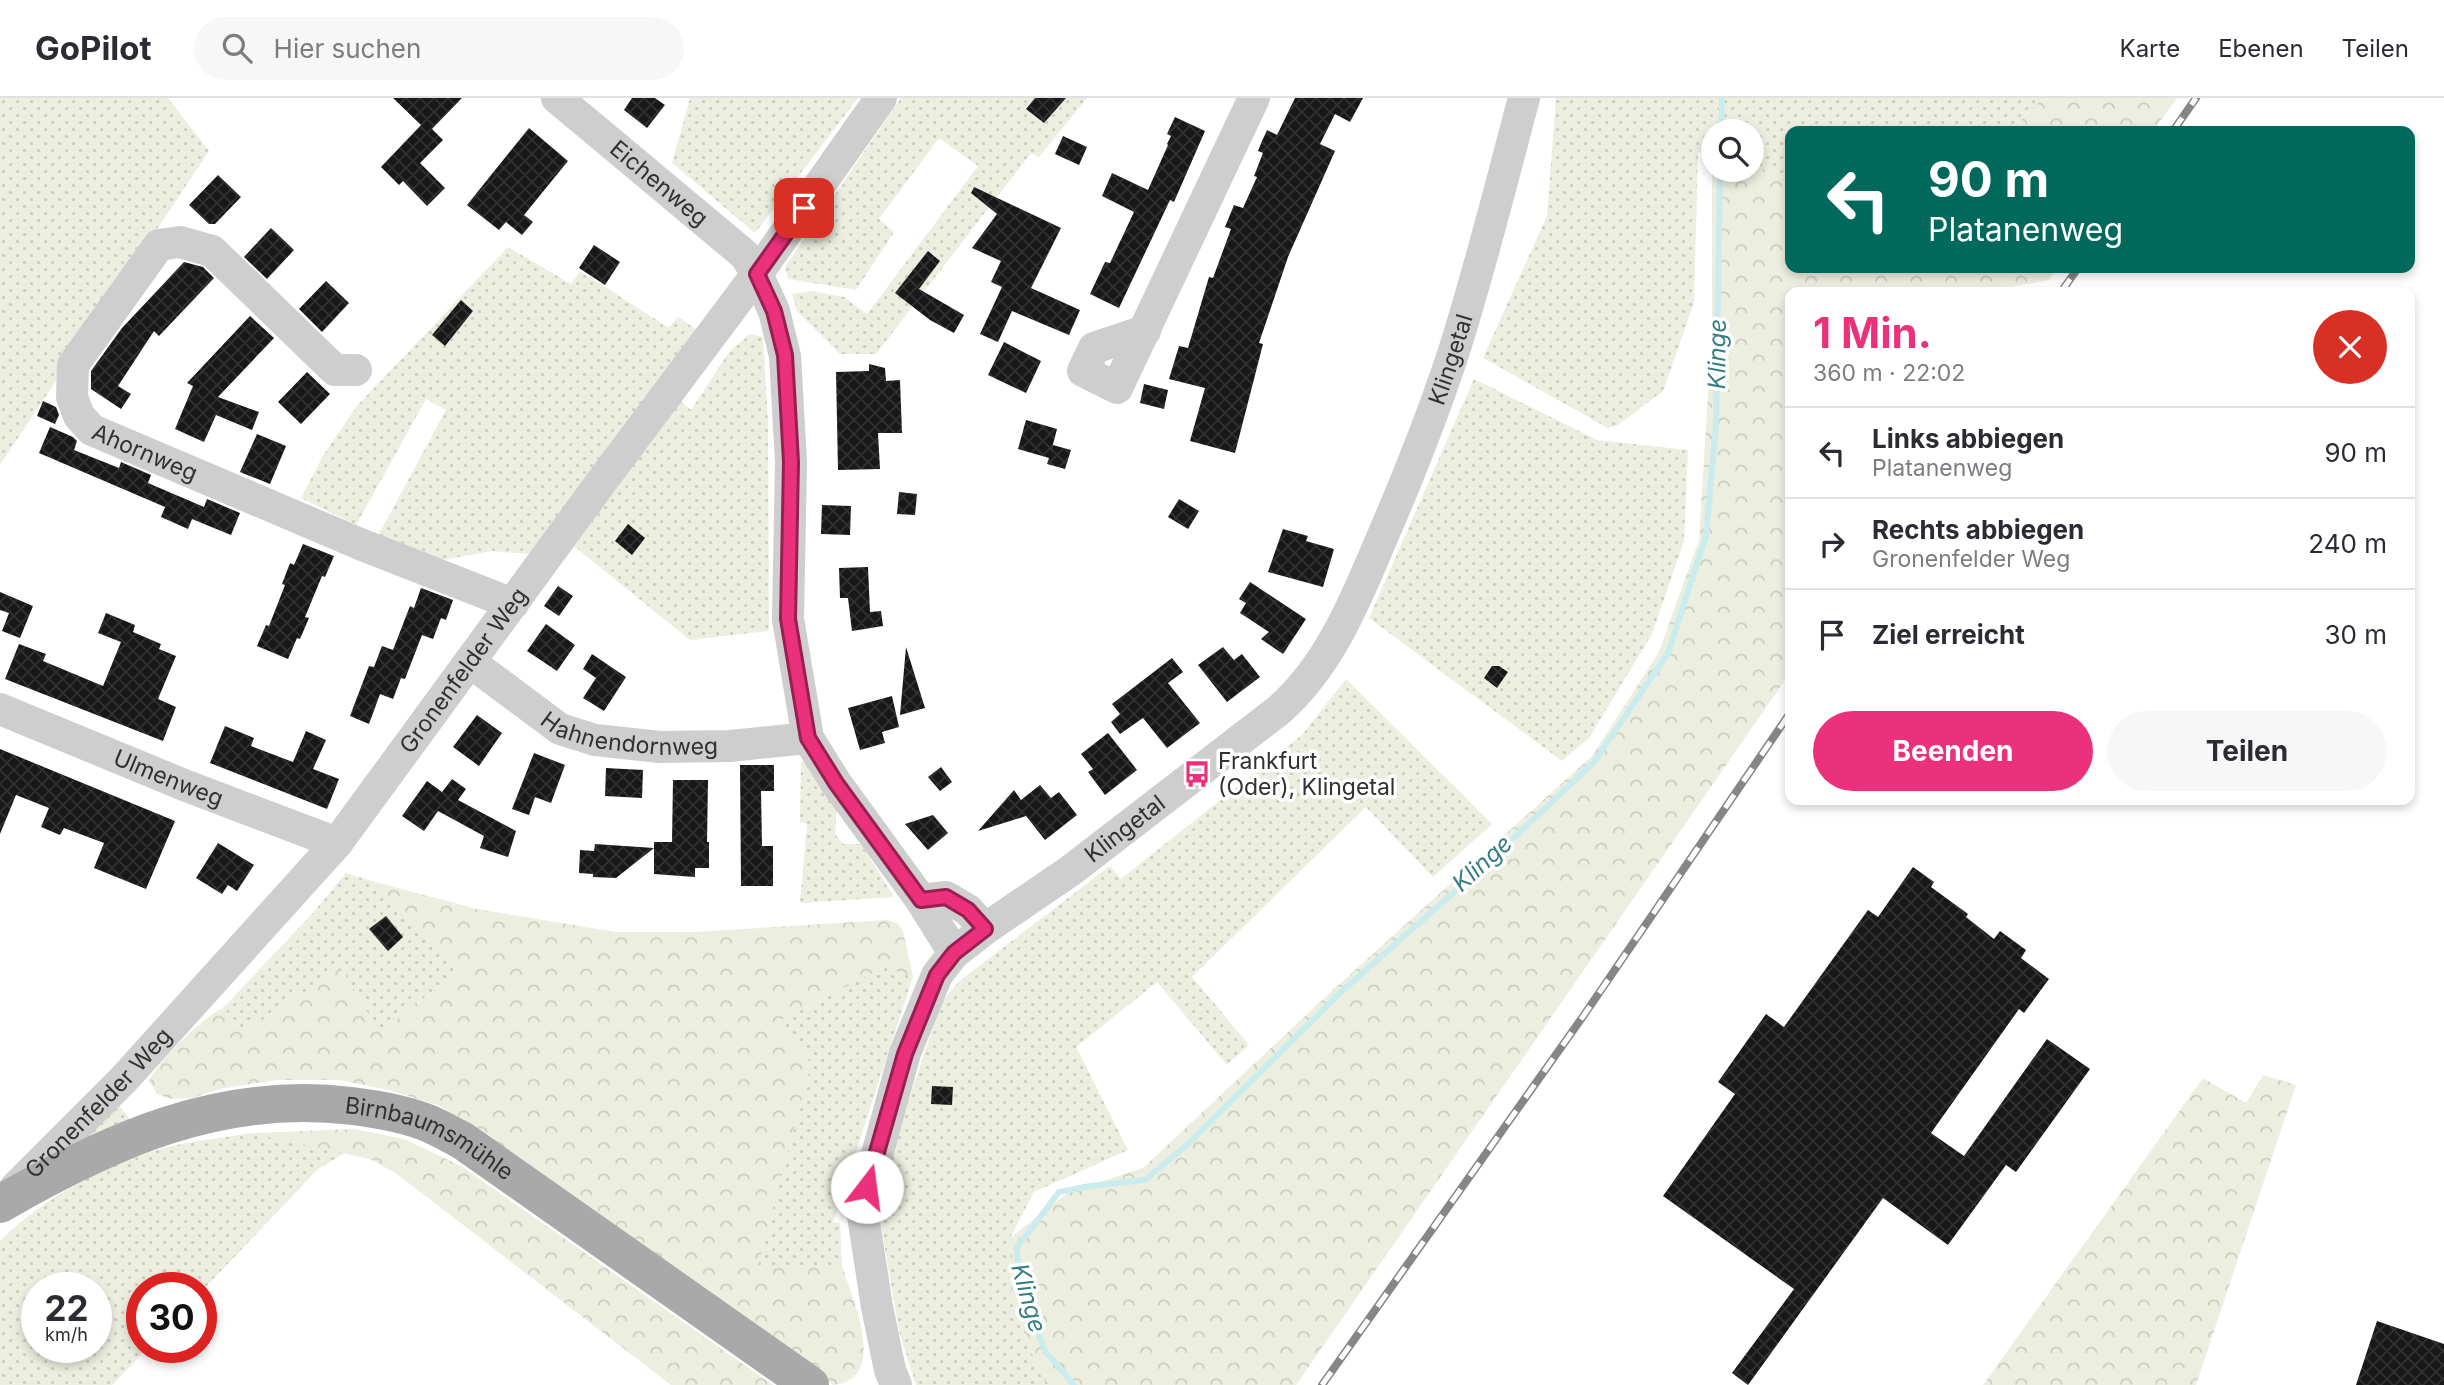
<!DOCTYPE html>
<html lang="de">
<head>
<meta charset="utf-8">
<style>
	:root { --surface:#fff; --page:#f7f7f7; --text:#2b2b33; --muted:#7c7c81; --line:#e1e1e2; --accent:#eb307c }
	body { margin:0; font-family:Inter,sans-serif; background:var(--page); color:var(--text); height:100vh; display:flex; flex-direction:column; font-size:26px; white-space:nowrap }
	* { box-sizing:border-box; margin:0 }
	p { font-size:23px; color:var(--muted) }
	.icon { flex:none; width:38px; height:38px; fill:none; stroke:currentColor; stroke-width:2; stroke-linecap:round; stroke-linejoin:round }
	.map { position:relative; flex:1; overflow:hidden }
	.panel { position:absolute; left:1785px; top:189px; width:630px; height:518px; display:flex; flex-direction:column; background:var(--surface); border-radius:14px; box-shadow:0 4px 10px #0003 }
	.panel>* { flex:none }
	.guide { position:absolute; left:1785px; top:28px; width:630px; height:147px; border-radius:14px; box-shadow:0 4px 10px #0003; background:#00695c; color:#fff; overflow:hidden }
	.controls { position:absolute; left:1701px; top:21px; display:grid; gap:14px }
	.controls a { display:grid; place-items:center; width:63px; height:63px; border-radius:50%; background:var(--surface); box-shadow:0 4px 10px #0003; font-size:35px }
	.speed { position:absolute; left:21px; top:1174px; display:flex; gap:14px; font-size:35px; font-weight:700; text-align:center }
	.speed>* { display:grid; place-content:center; width:91px; height:91px; border-radius:50%; background:var(--surface); box-shadow:0 4px 10px #0003; line-height:1 }
	.speed small { font-size:18px; font-weight:400 }
	.speed .limit { border:10px solid #d22; background:#fff; color:#111 }
	.pin { position:absolute; display:grid; place-items:center; width:60px; height:60px; color:#fff; margin:-30px; border-radius:14px; box-shadow:0 4px 10px #0006 }
	.me { position:absolute; width:77px; margin:-38px; rotate:15deg; stroke-linejoin:round; filter:drop-shadow(0 0 5px #0008) }
	.turn { display:flex; align-items:center; gap:24px; height:147px; padding:0 28px; font-size:32px }
	.turn .icon { width:91px; height:91px; stroke-width:2.5 }
	.turn b { display:block; font-size:49px; line-height:60px }
	.round { display:grid; place-items:center; flex:none; width:74px; height:74px; border-radius:37px; background:var(--page) }
	.headline { display:flex; align-items:center; justify-content:space-between; height:119px; padding:0 28px }
	h1 { font-size:42px; font-weight:700; line-height:52px; color:var(--accent) }
	.primary-button { display:flex; gap:14px; margin-top:auto; padding:14px 28px }
	.primary-button a { flex:1; height:80px; border-radius:42px; background:var(--accent); color:#fff; font-size:28px; font-weight:700; line-height:80px; text-align:center }
	.primary-button a+a { background:var(--page); color:var(--text) }
	ul { padding:0; list-style:none }
	li { display:flex; align-items:center; gap:21px; height:91px; padding:0 28px; border-top:2px solid var(--line) }
	li div { flex:1 }
	li b { display:block; font-size:26px }
	li em { font-style:normal }
	header { display:flex; align-items:center; gap:42px; box-sizing:border-box; height:98px; padding:0 35px; background:var(--surface); border-bottom:2px solid var(--line) }
	header strong { font-size:33px }
	nav { display:flex; gap:38px; margin-inline-start:auto; font-size:24px }
	.search { width:490px; height:63px; background:var(--page); display:flex; align-items:center; gap:18px; box-sizing:border-box; padding:0 24px; border-radius:38px; color:var(--muted); font-size:26px }
	.map>svg:first-child { display:block }
</style>
</head>
<body>
<header>
<strong>GoPilot</strong>
<div class="search"><svg class="icon" aria-label="search" viewBox="0 0 24 24"><circle cx="10" cy="10" r="6"/><path d="M15 15l6 6"/></svg>Hier suchen</div>
<nav><a>Karte</a><a>Ebenen</a><a>Teilen</a></nav>
</header>
<div class="map">
<svg width="2444" height="1287" viewBox="0 0 2444 1287">
	<defs>
		<pattern id="grass-dots" width="8" height="8" patternUnits="userSpaceOnUse" patternTransform="scale(1.75)"><rect width="8" height="8" fill="#eceedf"/><path d="M2 2h.1M6 6h.1" fill="none" stroke="#cbcdc0" stroke-width="1.8" stroke-linecap="round"/></pattern>
		<pattern id="forest-crowns" width="20" height="18" patternUnits="userSpaceOnUse" patternTransform="scale(1.75)"><rect width="20" height="18" fill="#eceedf"/><path d="M2 6a3 3 0 1 1 6 0M12 15a3 3 0 1 1 6 0" fill="none" stroke="#cbcdc0"/></pattern>
		<pattern id="building-cross-hatch" width="8" height="8" patternUnits="userSpaceOnUse" patternTransform="scale(1.75)"><rect width="8" height="8" fill="#181818"/><path d="M0 0l8 8M0 8l8-8" fill="none" stroke="#313131"/></pattern>
	</defs>
	<rect width="100%" height="100%" fill="#fff"/>
	<path fill="url(#grass-dots)" fill-rule="evenodd" d="M0 0H168L209 53 0 367Z
		M690 0H858L755 135 672 65Z
		M901 0H1087L1039 59 1031 55 876 256H840L797 213 792 196 813 193 844 199 867 216 978 68 939 40 879 121 894 134 856 192 788 181 785 169Z
		M1556 0H2043L2010 33H1790V78L1752 68V33H1713V58L1698 54 1694 205 1663 293 1618 327 1608 330 1483 260 1547 118Z
		M508 149 571 186 580 173 669 230 678 219 700 234 529 456 491 453 443 462 378 438 446 312 426 301 356 427 301 400 324 356 357 308Z
		M750 236 763 239 768 323 769 533 690 542 574 448 680 303 691 312 729 254Z
		M1474 281 1597 342 1688 352 1684 443 1652 536 1589 640 1562 663 1369 520Z
		M1346 581 1492 726 1433 779 1366 709 1192 879 1249 947 1227 967 1157 884 1076 949 1128 1052 1034 1094 1010 1140 1011 1203 1042 1280 1050 1287H916L899 1233 879 1115 884 1075 941 906 958 884 1110 768 1121 781 1302 637Z
		M808 663 837 709 835 736 843 746H861L894 799 800 805 807 726 800 724 801 664Z
		M346 775 375 784 458 873 379 936 341 870 244 934 223 910 312 816Z
		M884 869 913 879 833 1124 840 1125 842 1168 757 1169 811 966 777 924Z
		M116 1003 131 1023 70 1052Z
		M251 1035 345 1055 318 1071 201 1194V1190H142V1250H148L112 1287H0V1143C47 1097 108 1065 172 1048 197 1042 225 1040 251 1035ZM37 1190H96V1250H37Z"/>
	<path fill="url(#forest-crowns)" d="M2043 0H2177L2153 33H2010Z
		M1712 57 1713 72H1752V68L1790 78V170H2057L2049 182 1984 194H1790V575L1296 1287H1050L1042 1280 1011 1203 1010 1140 1069 1094 1143 1070 1334 891 1592 658 1659 554 1699 442 1712 232Z
		M375 784 477 811 616 834H695L886 822 897 825 903 833 913 879 884 869 777 924 811 966 758 1168H842C852 1200 890 1281 833 1287L482 1036 440 1008 389 992 338 982H277L219 991 193 1000 172 1001 157 996 149 983C160 961 201 921 223 910L245 933 341 870 380 935 458 873Z
		M2263 977 2296 987 2196 1287H1983L2203 980 2246 1005Z
		M354 1031 404 1041 461 1068 773 1287H671L397 1076 370 1061 251 1035Z"/>
	<g fill="none" stroke-linecap="round" stroke-linejoin="round">
		<path stroke="#cbecee" stroke-width="6" d="M1721 33 1722 0
			M1074 1287 1045 1253 1025 1202 1016 1151 1059 1094 1090 1088 1145 1082 1190 1044 1340 895 1488 764 1594 664 1668 555 1706 438 1716 327 1720 72"/>
	</g>
	<path fill="url(#building-cross-hatch)" d="M393 0H462L432 31 443 42 420 65 445 90 427 108 403 83 399 87 381 69 421 27Z
		M632 0H655L665 7 647 30 624 12Z
		M1035 0H1066L1044 25 1026 11Z
		M1295 0H1363L1350 24 1335 16 1320 46 1335 53 1288 159 1259 245 1263 246 1235 355 1190 343 1205 290 1169 281 1179 248 1188 250 1209 179 1213 180 1231 131 1225 129 1234 107 1243 110 1257 79 1254 78 1263 55 1258 53 1262 43 1267 32 1277 37Z
		M1175 19 1205 33 1174 104 1170 102 1119 210 1090 196 1105 164 1110 165 1134 114 1102 98 1112 75 1148 92 1168 47 1167 46 1171 38 1167 36Z
		M529 30 568 63 524 117 533 124 522 137 506 124 499 132 467 107Z
		M1063 38 1087 49 1079 67 1055 56Z
		M218 77 241 99 215 126H209L189 107Z
		M974 89 1061 130 1031 190 1080 212 1069 237 1012 213 998 244 980 236 1002 189 991 184 1001 163 972 150 997 116 971 95Z
		M271 130 294 152 267 181 244 159Z
		M594 147 620 164 605 187 579 170Z
		M928 153 940 163 919 191 964 217 954 235 930 222 895 195Z
		M184 164 203 169 214 180 159 238 154 233 118 288 131 296 121 311 91 291V273L122 230Z
		M326 183 349 205 322 234 299 211Z
		M461 202 473 213 445 248 432 237Z
		M250 218 274 240 218 299 259 314 252 332 216 317 204 344 175 331 193 288 187 285Z
		M1004 244 1041 263 1026 295 988 277Z
		M869 266 885 270 886 283 900 282 902 335H878L880 371 838 372 836 274 869 273Z
		M307 274 330 296 301 326 278 304Z
		M1144 286 1168 292 1164 311 1140 305Z
		M43 303 56 309 59 317 55 326 37 318Z
		M1026 322 1057 331 1050 358 1053 347 1071 352 1065 371 1047 366 1049 360 1018 351Z
		M50 329 73 339 77 343 74 352 119 370 121 364 151 377 148 385 204 409 207 401 240 415 231 437 192 421 188 431 161 419 165 409 39 355Z
		M257 336 286 348 270 386 240 374Z
		M899 394 917 396 915 417 897 416Z
		M1179 401 1199 413 1188 431 1168 419Z
		M822 407 851 408 850 437 821 436Z
		M628 426 645 440 632 457 615 443Z
		M1283 431 1308 438 1306 443 1334 451 1323 489 1268 474Z
		M303 446 334 458 325 479 322 478 305 519 309 520 300 541 297 540 288 561 257 548 266 527 269 528 285 487 282 486 290 465 294 467Z
		M868 469 870 514 881 513 883 528 852 533 848 500H840L839 470Z
		M1250 484 1306 521 1283 556 1261 541 1269 534 1240 515 1246 505 1239 501Z
		M558 488 573 498 559 518 544 508Z
		M421 490 453 502 446 522 441 520 433 541 422 537 405 581 401 580 393 601 380 596 369 626 350 618 369 568 374 569 382 548 393 552 410 508 414 510Z
		M0 494 33 508 20 540 2 533 9 515 0 512Z
		M106 515 135 527 133 534 161 546 159 551 176 558 158 601 176 609 163 643 5 581 19 546 46 556 43 563 103 588 121 544 98 535Z
		M546 526 575 547 557 573 527 553Z
		M906 549 925 610 900 617Z
		M1223 549 1234 562 1242 556 1260 579 1227 604 1198 567Z
		M592 556 626 579 604 613 583 600 596 580 583 571Z
		M1172 560 1183 574 1168 585 1200 625 1167 650 1143 620 1120 636 1111 624 1120 616 1112 606Z
		M1492 568H1499L1508 574 1497 590 1484 580Z
		M892 598 899 629 882 634 885 645 860 652 848 610Z
		M477 617 502 635 479 668 453 649Z
		M225 628 254 640 251 648 293 664 306 633 326 642 313 671 339 681 327 711 210 665Z
		M1108 635 1137 672 1105 697 1088 674 1093 671 1081 656Z
		M0 651 175 723 146 791 94 770 104 745 64 730 60 737 41 729 49 710 16 697 0 736Z
		M534 655 565 667 551 705 535 699 529 717 512 711Z
		M740 667H774V693H761L762 748H773V788H741Z
		M941 669 952 684 940 693 928 679Z
		M606 670 643 672 642 700 605 698Z
		M452 681 466 691 458 702 516 733 508 759 480 750 484 738 438 713 424 733 402 718 427 683 442 694Z
		M673 682H708L707 744H709V770H695V779L654 776V744H672Z
		M1040 687 1051 700 1059 694 1077 717 1045 742 1026 718 978 733 1014 692 1021 702Z
		M933 717 948 735 928 752 905 726Z
		M218 745 254 767 237 793 228 787 222 796 196 780Z
		M595 746 654 750 616 780 593 779V776L579 775 580 752 594 753Z
		M1913 769 1934 784 1931 789 1968 816 1966 819 1994 841 2000 833 2026 852 2021 860 2049 881 2024 915 2019 911 1931 1035 1964 1058 2047 941 2090 971 2016 1074 2006 1067 1948 1147 1883 1100 1748 1287 1732 1275 1794 1191 1663 1098 1735 996 1718 984 1766 916 1784 929 1868 812 1878 819Z
		M386 818 403 839 388 853 369 831Z
		M932 988 953 989 952 1007 931 1006Z
		M2377 1223 2444 1246V1287H2356Z"/>
	<g fill="none" stroke-linecap="round" stroke-linejoin="round">
		<g stroke="#cecece" stroke-width="32">
			<path id="s1" d="M557 0 745 157 757 176 774 213 785 258 791 364 788 521 808 640 836 685 921 802 954 855"/>
			<path d="M1145 233 1094 250 1083 273 1117 290 1254 0"/>
			<path id="s2" d="M356 272H335L212 153 180 144 159 147 73 267 72 299 79 318 92 332 360 446 513 506"/>
			<path id="s3" d="M470 564 560 631 595 642 660 649 730 648 808 640"/>
			<path id="s4" d="M0 611 184 687 337 745"/>
			<path d="M921 802 946 799 968 812 985 831"/>
			<path id="s5" d="M15 1090 124 981 337 745 602 383 757 176 881 0"/>
			<path id="s6" d="M896 1287 890 1272 877 1209 862 1111 905 955 937 877 954 855 985 831 1070 773 1279 612C1332 565 1357 498 1384 435 1409 377 1433 317 1453 256 1480 172 1501 86 1524 0"/>
		</g>
		<path stroke="#a9a9a9" stroke-width="38" id="s7" d="M0 1106C111 1042 221 992 352 1008 377 1011 406 1016 430 1026 441 1031 452 1037 463 1043L810 1287"/>
		<defs>
			<path id="rail" d="M2173 33 2196 0
				M2061 194 2078 170
				M1322 1287 1584 917 1790 615"/>
		</defs>
		<use href="#rail" stroke="#868686" stroke-width="8"/>
		<use href="#rail" stroke="#fff" stroke-width="5" stroke-dasharray="16" stroke-linecap="butt"/>
	</g>
	<g fill="none" stroke-linecap="round" stroke-linejoin="round">
		<defs>
			<path id="route" d="M804 110 757 176 774 213 785 257 791 364 788 521 808 640 836 685 921 802 946 799 968 812 985 831 954 855 937 877 905 956 867 1089"/>
		</defs>
		<use href="#route" stroke="#991f51" stroke-width="18"/>
		<use href="#route" stroke="#eb307c" stroke-width="12"/>
	</g>
	<defs>
		<symbol id="bus-bare" viewBox="-9 -9 18 18"><path d="M-5-6H5V4H4V6H2V4H-2V6H-4V4H-5ZM-3.5-4V0h7V-4ZM-3.5 1.2v1.5H-2V1.2ZM2 1.2v1.5H3.5V1.2Z" fill="#eb307c" stroke="#fff" stroke-width="2.5" paint-order="stroke"/></symbol>
	</defs>
	<g fill-rule="evenodd">
		<use href="#bus-bare" x="1178" y="657" width="38" height="38"/>
	</g>
	<g text-anchor="middle" dominant-baseline="central" stroke-width="7" stroke-linejoin="round" paint-order="stroke">
		<g font-size="23" fill="#313131" stroke="#fff">
			<text stroke="none"><textPath href="#s1" startOffset="133">Eichenweg</textPath></text>
			<text stroke="none"><textPath href="#s6" startOffset="1253">Klingetal</textPath></text>
			<text stroke="none"><textPath href="#s2" startOffset="523">Ahornweg</textPath></text>
			<text stroke="none"><textPath href="#s5" startOffset="686">Gronenfelder Weg</textPath></text>
			<text stroke="none"><textPath href="#s3" startOffset="182">Hahnendornweg</textPath></text>
			<text stroke="none"><textPath href="#s4" startOffset="182">Ulmenweg</textPath></text>
			<text stroke="none"><textPath href="#s6" startOffset="665">Klingetal</textPath></text>
			<text stroke="none"><textPath href="#s5" startOffset="119">Gronenfelder Weg</textPath></text>
			<text stroke="none"><textPath href="#s7" startOffset="457">Birnbaumsmühle</textPath></text>
		</g>
		<g font-size="23" fill="#313131" stroke="#fff" text-anchor="start">
			<text x="1218" y="663">Frankfurt<tspan x="1218" dy="26">(Oder), Klingetal</tspan></text>
		</g>
		<g font-size="24" font-style="italic" fill="#357f83" stroke="#fff">
			<text transform="translate(1717 256) rotate(-89)">Klinge</text>
			<text transform="translate(1482 765) rotate(-42)">Klinge</text>
			<text transform="translate(1029 1200) rotate(74)">Klinge</text>
		</g>
	</g>
</svg>
<div class="controls">
<a><svg class="icon" aria-label="search" viewBox="0 0 24 24"><circle cx="10" cy="10" r="6"/><path d="M15 15l6 6"/></svg></a>
</div>
<div class="speed"><div>22<small>km/h</small></div><div class="limit">30</div></div>
<div class="pin" style="left:804px;top:110px;background:#d93025"><svg class="icon" aria-label="arrive" viewBox="0 0 24 24"><path d="M6 21V4h12l-3 4 3 4H6"/></svg></div>
<svg class="me" style="left:867px;top:1089px" viewBox="-20 -20 40 40"><circle r="19" fill="#fff"/><path d="M0-13L10 11 0 6-10 11z" fill="#eb307c"/></svg>
<div class="guide">
<div class="turn"><svg class="icon" aria-label="left" viewBox="0 0 24 24"><path d="M17 20v-9H6M10 6l-5 5 5 5"/></svg><div><b>90 m</b>Platanenweg</div></div>
</div>
<section class="panel">
<div class="headline"><div><h1>1 Min.</h1><p>360 m · 22:02</p></div><a class="round" style="background:#d93025;color:#fff"><svg class="icon" aria-label="close" viewBox="0 0 24 24"><path d="M6 6l12 12M18 6L6 18"/></svg></a></div>
<ul>
<li><svg class="icon" aria-label="left" viewBox="0 0 24 24"><path d="M17 20v-9H6M10 6l-5 5 5 5"/></svg><div><b>Links abbiegen</b><p>Platanenweg</p></div><em>90 m</em></li>
<li><svg class="icon" aria-label="right" viewBox="0 0 24 24"><path d="M7 20v-9h11M14 6l5 5-5 5"/></svg><div><b>Rechts abbiegen</b><p>Gronenfelder Weg</p></div><em>240 m</em></li>
<li><svg class="icon" aria-label="arrive" viewBox="0 0 24 24"><path d="M6 21V4h12l-3 4 3 4H6"/></svg><div><b>Ziel erreicht</b></div><em>30 m</em></li>
</ul>
<div class="primary-button"><a>Beenden</a><a>Teilen</a></div>
</section>
</div>
</body>
</html>
